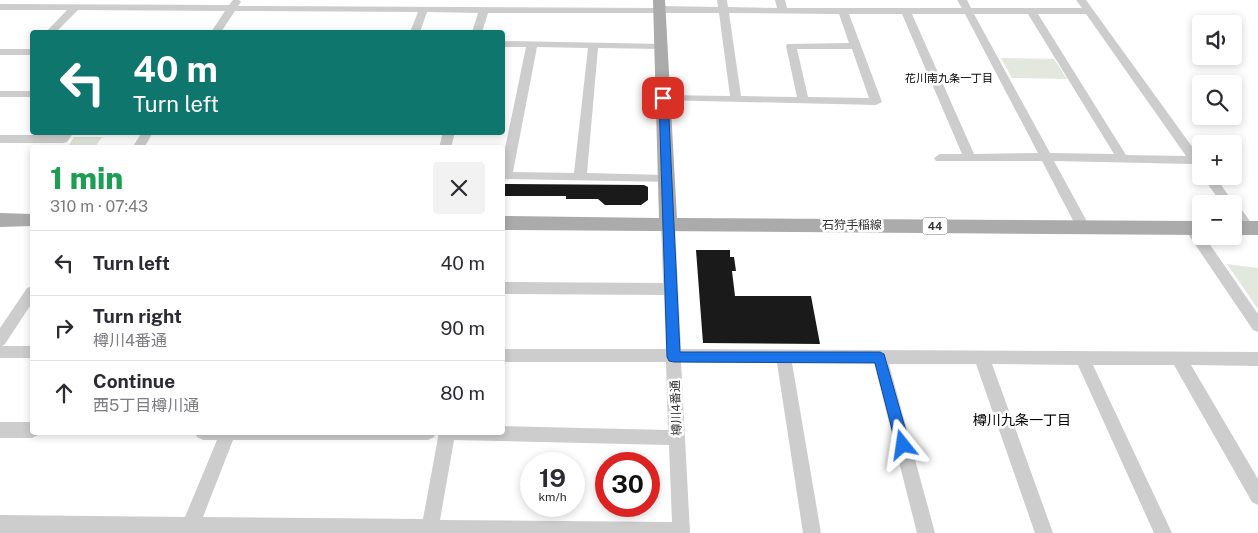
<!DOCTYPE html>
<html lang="en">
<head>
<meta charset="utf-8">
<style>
	:root { --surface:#fff; --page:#f2f2f3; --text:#2b2b33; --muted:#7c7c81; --line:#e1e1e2 }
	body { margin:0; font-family:"Public Sans","Noto Sans JP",sans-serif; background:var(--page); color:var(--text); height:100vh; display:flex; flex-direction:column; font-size:19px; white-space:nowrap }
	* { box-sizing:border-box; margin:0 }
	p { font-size:16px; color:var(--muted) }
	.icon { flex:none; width:28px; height:28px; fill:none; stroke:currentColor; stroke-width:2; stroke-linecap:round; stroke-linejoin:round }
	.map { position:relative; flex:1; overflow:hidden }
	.sheet { position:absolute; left:30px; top:145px; width:475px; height:290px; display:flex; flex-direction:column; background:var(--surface); border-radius:5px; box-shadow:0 2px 8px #0003 }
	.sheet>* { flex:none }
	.hud { position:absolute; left:30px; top:30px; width:475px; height:105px; border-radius:5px; box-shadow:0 2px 8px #0003; background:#0f766e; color:#fff; overflow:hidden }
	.fabs { position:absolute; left:1192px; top:15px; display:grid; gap:10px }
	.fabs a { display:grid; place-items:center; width:50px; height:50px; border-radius:5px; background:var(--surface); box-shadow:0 2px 8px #0003; font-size:25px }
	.speed { position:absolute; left:520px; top:452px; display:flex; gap:10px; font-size:25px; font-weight:700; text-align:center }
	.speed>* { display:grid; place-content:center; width:65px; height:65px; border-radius:50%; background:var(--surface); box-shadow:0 2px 8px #0003; line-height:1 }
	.speed small { font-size:12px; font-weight:400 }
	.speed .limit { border:8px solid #d22; background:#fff; color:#111 }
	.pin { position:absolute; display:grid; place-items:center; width:42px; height:42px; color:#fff; margin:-21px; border-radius:10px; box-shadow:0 2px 8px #0006 }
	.me { position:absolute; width:55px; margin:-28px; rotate:345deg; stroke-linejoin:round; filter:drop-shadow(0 0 4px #0008) }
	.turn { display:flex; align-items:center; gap:18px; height:105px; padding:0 20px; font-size:22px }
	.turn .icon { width:65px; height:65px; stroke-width:2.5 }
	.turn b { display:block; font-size:35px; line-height:42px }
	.round { display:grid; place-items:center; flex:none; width:52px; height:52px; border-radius:5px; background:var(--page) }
	.summary { display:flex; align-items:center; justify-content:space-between; height:85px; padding:0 20px }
	h1 { font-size:30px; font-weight:800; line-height:38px; color:#1e9e55 }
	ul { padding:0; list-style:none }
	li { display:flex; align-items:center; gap:15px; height:65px; padding:0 20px; border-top:1px solid var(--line) }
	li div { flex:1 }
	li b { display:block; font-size:19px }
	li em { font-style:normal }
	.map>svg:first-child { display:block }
</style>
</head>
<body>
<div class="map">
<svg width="1258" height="533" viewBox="0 0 1258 533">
	<rect width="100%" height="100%" fill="#fff"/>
	<path fill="#e2e8dd" d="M1001 58 1054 59 1067 79 1012 78Z
		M74 137H102L95 147H56L59 145H69Z
		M1227 264 1258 268V309Z"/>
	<path fill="#1a1a1a" d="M502 184 644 185 648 187V200L641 205H605L598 199H566V196H502Z
		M696 250H730V257H734L736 271H732L735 296H811L820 344 703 343Z"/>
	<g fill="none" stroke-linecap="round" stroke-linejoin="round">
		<path fill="#cdcdcd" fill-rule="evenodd" d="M233 0H239L241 2 238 6 656 8 660 6 718 7 717 0H727L728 7 777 8 775 0H785L787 8H962L957 0H967L971 8H1082L1076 0H1086L1201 159V169L1195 168 1192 164 1054 161 1090 227 1088 230H1078L1042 161H936L934 158 940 154H962L902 14H849L882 102 876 105 659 100 657 98 663 95 730 96 719 13H488L482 32H472L478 13 427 12 420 32H410L418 12 235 11 221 32H211L225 11 78 10 56 32H46L67 10H0V4L229 5ZM729 13 839 14 849 43 787 44 786 46 797 97 741 96ZM912 14H965L1038 153 974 154ZM974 14H1028L1114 154 1050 153ZM1038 14H1086L1186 156 1126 155ZM797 49H852L869 98 808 97Z
			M502 41 664 44 665 46 660 49 598 48 587 173 666 175 670 176 672 179 670 182 502 179V163L526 47H502ZM537 47 588 48 574 173 513 172Z
			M0 49H32V55H0Z
			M0 91H32V97H0Z
			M62 132H74L67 142 63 143H0V135H60Z
			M142 132H153L144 148H132Z
			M443 132H455L451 148H439Z
			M1202 176H1215L1235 205 1239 206 1255 228 1253 231H1243L1234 218V204H1222Z
			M668 219 673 221 675 224 681 349 1258 352V366L1191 365 1258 479V505L1252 502 1174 365H1093L1172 533H1154L1078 365 992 364 1053 533H1035L976 364H889L935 533H917L874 363H792L821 533H803L777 363 681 362 690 533H0V515L185 517 217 440H203L197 437 195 432H436L434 437 428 440H233L203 517 423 519 439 432H502V426L668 430 666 362H502V349H666L664 295 502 294V282L663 283 661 224 663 221ZM454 440 669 445 672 522 440 520Z
			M1191 223C1197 225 1201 230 1201 236H1204L1258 314V332L1253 330 1186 231 1184 228 1186 225Z
			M32 286V303L5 344 2 346H32V358H0V328L27 288Z
			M0 422H32V432H39L38 435 32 438H0Z"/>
		<path fill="#ababab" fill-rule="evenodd" d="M653 0H665L677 218 1201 221V235L502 230V216L659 218Z
			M0 213 32 214V226L0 227Z
			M1234 221H1258V235H1234Z"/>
	</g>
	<path fill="#1a73e8" stroke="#114b97" d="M663 95 668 98 680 352H880L884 354 910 445 908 450 903 452 898 450 896 445 875 363 674 362 669 361 667 357 659 98Z"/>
	<g text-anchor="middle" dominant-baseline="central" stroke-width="5" stroke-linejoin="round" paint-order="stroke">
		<g font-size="11" fill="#000" stroke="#fff">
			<text x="949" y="78">花川南九条一丁目</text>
		</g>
		<rect fill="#fff" stroke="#707070" stroke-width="1" x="922.5" y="217.5" width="25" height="17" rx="4"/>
		<g font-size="11" font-weight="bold" fill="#333">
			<text x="935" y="226">44</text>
		</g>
		<g font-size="12" fill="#333" stroke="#fff">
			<text x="852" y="225">石狩手稲線</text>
			<text transform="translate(676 408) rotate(-92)">樽川4番通</text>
		</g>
		<g font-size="14" fill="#000" stroke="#fff">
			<text x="1022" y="420">樽川九条一丁目</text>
		</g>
	</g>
</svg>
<div class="fabs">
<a><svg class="icon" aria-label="sound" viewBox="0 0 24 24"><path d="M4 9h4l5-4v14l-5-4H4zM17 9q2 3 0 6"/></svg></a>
<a><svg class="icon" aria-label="search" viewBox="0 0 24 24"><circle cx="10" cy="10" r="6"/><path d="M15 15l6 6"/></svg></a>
<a>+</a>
<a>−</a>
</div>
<div class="speed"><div>19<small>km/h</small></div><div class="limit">30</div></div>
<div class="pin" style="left:663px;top:98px;background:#d93025"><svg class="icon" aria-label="arrive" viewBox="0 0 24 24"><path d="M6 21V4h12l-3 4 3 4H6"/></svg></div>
<svg class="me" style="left:903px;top:445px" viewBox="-20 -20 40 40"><path d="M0-17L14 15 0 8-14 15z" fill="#1a73e8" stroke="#fff" stroke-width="4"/></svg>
<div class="hud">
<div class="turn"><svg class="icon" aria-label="left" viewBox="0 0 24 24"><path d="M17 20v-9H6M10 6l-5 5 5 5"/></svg><div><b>40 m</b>Turn left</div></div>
</div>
<section class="sheet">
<div class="summary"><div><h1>1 min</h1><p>310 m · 07:43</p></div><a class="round"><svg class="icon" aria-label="close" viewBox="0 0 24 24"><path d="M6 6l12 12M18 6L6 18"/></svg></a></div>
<ul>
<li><svg class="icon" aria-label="left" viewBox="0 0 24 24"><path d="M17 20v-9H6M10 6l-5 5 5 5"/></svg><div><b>Turn left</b></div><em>40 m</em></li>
<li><svg class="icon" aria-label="right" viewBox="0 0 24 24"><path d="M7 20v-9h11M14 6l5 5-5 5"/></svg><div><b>Turn right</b><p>樽川4番通</p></div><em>90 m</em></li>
<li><svg class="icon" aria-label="ahead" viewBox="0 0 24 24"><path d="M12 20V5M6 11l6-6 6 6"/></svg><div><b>Continue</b><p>西5丁目樽川通</p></div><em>80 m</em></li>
</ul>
</section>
</div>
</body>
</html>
